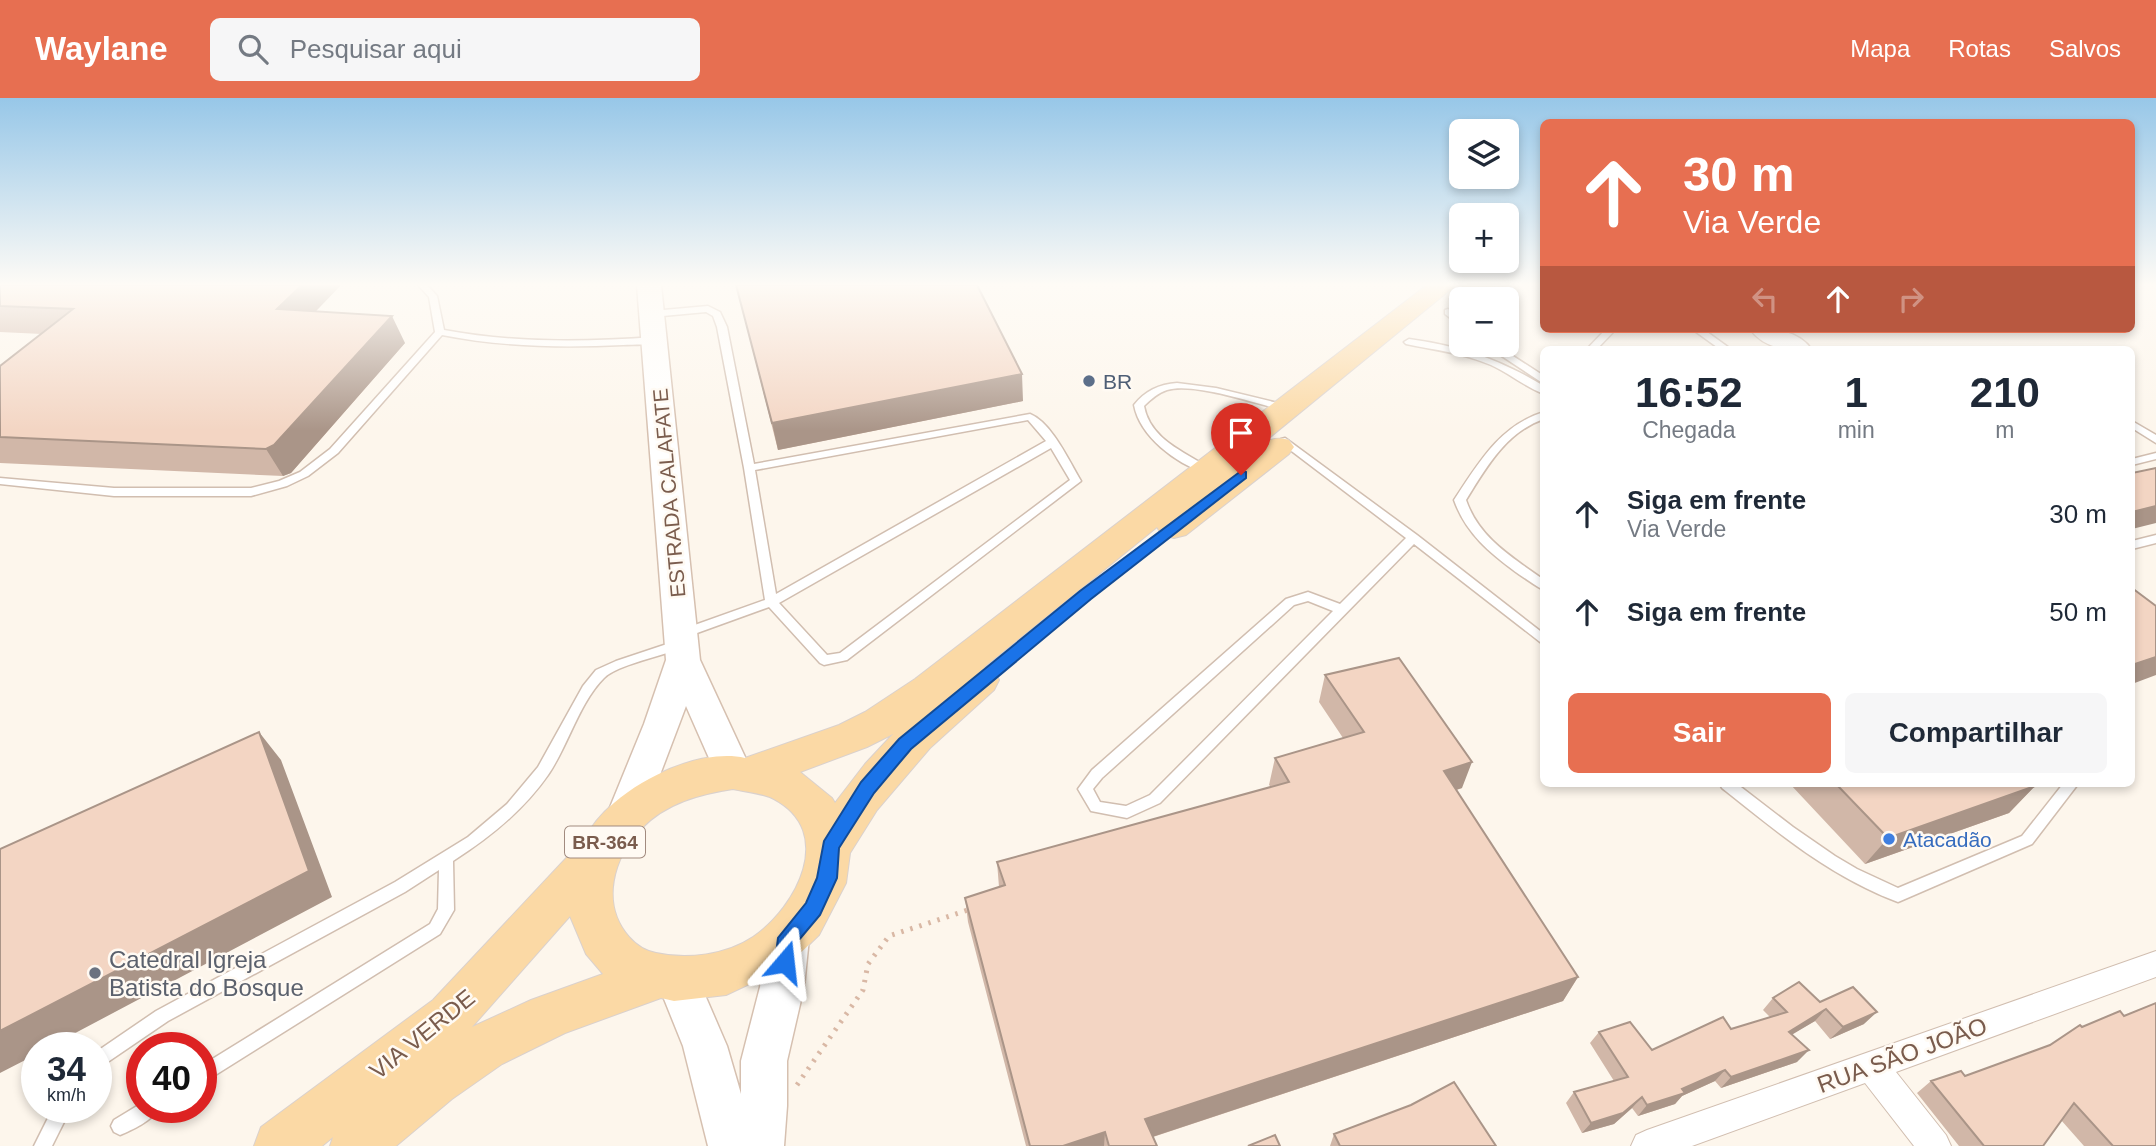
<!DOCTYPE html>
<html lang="pt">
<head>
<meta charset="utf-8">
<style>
	:root { --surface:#fff; --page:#f6f6f7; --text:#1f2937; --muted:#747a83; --accent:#e76f51 }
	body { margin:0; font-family:Arial,sans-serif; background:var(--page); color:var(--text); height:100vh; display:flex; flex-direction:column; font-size:26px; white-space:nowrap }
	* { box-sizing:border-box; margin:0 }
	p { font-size:23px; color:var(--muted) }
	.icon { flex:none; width:38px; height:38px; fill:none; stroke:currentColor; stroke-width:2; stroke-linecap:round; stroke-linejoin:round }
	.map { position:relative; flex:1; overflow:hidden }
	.drawer { position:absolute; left:1540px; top:248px; width:595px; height:441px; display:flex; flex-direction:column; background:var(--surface); border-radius:10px; box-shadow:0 4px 10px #0003 }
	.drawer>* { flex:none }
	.top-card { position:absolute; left:1540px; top:21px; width:595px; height:214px; border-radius:10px; box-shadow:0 4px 10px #0003; background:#e76f51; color:#fff; overflow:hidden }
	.fabs { position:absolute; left:1449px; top:21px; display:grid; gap:14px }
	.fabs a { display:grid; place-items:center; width:70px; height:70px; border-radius:10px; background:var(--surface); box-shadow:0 4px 10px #0003; font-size:35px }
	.speed { position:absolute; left:21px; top:934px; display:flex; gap:14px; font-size:35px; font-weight:700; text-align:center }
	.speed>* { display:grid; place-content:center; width:91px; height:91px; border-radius:50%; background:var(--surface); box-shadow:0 4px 10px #0003; line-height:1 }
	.speed small { font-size:18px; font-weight:400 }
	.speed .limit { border:10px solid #d22; background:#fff; color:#111 }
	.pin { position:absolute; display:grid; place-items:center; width:60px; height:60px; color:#fff; margin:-72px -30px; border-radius:50% 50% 50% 0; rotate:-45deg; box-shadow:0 0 7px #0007 }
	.pin .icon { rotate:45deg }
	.me { position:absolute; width:77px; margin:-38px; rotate:17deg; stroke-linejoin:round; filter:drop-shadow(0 0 5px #0008) }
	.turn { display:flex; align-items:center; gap:24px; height:147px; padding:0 28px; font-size:32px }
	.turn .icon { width:91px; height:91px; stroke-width:2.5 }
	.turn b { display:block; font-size:49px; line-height:60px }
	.lanes { display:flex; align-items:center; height:66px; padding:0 28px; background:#0003; justify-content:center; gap:35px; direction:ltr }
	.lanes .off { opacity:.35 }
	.eta { display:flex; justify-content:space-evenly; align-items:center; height:119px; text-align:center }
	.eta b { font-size:42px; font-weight:700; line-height:49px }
	.action { display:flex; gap:14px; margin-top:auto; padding:14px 28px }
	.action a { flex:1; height:80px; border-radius:10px; background:var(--accent); color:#fff; font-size:28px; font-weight:700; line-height:80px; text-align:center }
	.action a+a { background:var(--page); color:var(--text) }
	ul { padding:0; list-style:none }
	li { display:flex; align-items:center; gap:21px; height:98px; padding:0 28px }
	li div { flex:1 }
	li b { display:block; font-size:26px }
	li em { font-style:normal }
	header { display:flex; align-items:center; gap:42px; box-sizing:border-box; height:98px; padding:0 35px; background:var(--accent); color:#fff }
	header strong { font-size:33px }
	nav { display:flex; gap:38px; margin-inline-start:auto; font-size:24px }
	.search { width:490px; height:63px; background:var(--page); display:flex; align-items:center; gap:18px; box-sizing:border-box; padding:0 24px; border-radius:10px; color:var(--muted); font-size:26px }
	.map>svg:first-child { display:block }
</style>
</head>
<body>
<header>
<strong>Waylane</strong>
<div class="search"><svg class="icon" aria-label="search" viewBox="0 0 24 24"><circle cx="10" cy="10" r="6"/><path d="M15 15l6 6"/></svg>Pesquisar aqui</div>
<nav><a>Mapa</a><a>Rotas</a><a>Salvos</a></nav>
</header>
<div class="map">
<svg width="2156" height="1048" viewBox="0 0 2156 1048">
	<rect width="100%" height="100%" fill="#fdf6ec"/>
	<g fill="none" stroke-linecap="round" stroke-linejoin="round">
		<defs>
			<path id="lane" d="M418 187H427L437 198 444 232C514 245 584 244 655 239L660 242C650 248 634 246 623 247 562 250 502 249 442 237L338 355 308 378 287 388 251 398H114L0 386V380L114 390H251L279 383 300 374 330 351 435 234 429 199Z
				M708 208 720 214 727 229 754 366 1030 316C1052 325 1069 363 1081 383L847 562 824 567 820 565 769 509 686 539H678L676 536 678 533 765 502 744 370 717 229 713 218 706 214 652 219 647 216 652 213ZM1028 322 1046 343 776 496 755 372ZM1051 350 1070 382 840 555 827 557 779 505Z
				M1448 211 1461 220V228L1445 216V212Z
				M1606 231H1616L1596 252H1586Z
				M1692 231H1703L1732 252H1721Z
				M1409 241C1460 248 1499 261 1544 288V296C1525 289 1509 275 1491 267 1463 255 1435 252 1406 246L1404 244Z
				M1485 247H1496L1544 278V286Z
				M1177 285 1216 290 1290 308 1291 310 1286 313C1257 306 1194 284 1167 292 1158 295 1151 301 1144 308 1150 341 1183 353 1209 370L1210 372 1205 375C1176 365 1140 339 1134 307 1145 293 1159 286 1177 285Z
				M1544 314V321C1506 334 1486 370 1466 402 1479 440 1512 459 1544 482V492C1535 488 1528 482 1520 477 1491 456 1466 436 1454 402 1478 366 1500 327 1544 314Z
				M2132 323 2156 337V345L2132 330Z
				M1285 340 1417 437 1544 536V547L1414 446 1160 705 1127 720 1091 713 1078 691 1092 672 1286 501 1308 494 1340 506 1406 440 1281 345V341ZM1308 503 1333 513 1150 697 1126 708 1100 704 1093 691 1102 680 1294 507Z
				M2156 355V361L2132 367V361Z
				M2156 437V445L2132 451V443Z
				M679 542 683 544 685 547 683 550C664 557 617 567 604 580 579 605 568 648 548 677 523 713 489 740 453 763L454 812 440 836 201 986V968L430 826 438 811 439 772 405 794 168 923 96 972V954L156 913 395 784 468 739 507 706 538 669 583 588 596 572 616 563Z
				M1720 686H1737L1793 729 1835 758 1857 771 1898 790 2022 738 2063 686H2078L2032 746 1898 804C1831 779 1777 734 1722 690Z
				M142 1005V1010H158C154 1022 132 1032 120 1037L114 1034 111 1028 114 1022Z
				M53 1010H71L52 1048H34Z"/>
			<path id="street" d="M2156 853V879L1896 974 1946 1037 1951 1048H1914L1865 985 1692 1048H1631L1636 1037 1647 1032Z"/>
			<path id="secondary" d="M637 187H661L700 562 752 674 746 685 733 689 720 685 686 608 644 719 639 730 625 735 611 730 606 719 644 626 666 562Z
				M1750 231C1773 231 1798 231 1812 252 1789 252 1765 252 1750 231Z
				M788 821 803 827 809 840 804 889 787 963V1008L784 1048H708L683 948 656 881 662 867 677 861 692 867 727 948 741 996V963L760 889 767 840 773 827Z"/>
			<path id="primary" d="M1427 187H1456L1253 353C1266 343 1273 338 1289 342L1294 349 1289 356 1186 437 1174 440 1162 437 1157 429 984 569 994 572 999 582 994 592 930 650 877 712 850 755 846 785 819 837 786 869 726 897 674 903 661 900 565 935 502 966 452 1001 396 1048H330L333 1039 322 1048H254L261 1029 433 902 586 739C609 693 694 648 745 660L839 627 865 614 915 581ZM893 636 865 666 835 705 832 700 800 674 867 649ZM733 691C746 694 763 695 774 701 836 734 797 809 753 839 726 857 687 862 656 855 645 853 636 847 629 839 600 806 613 759 642 730 666 705 700 696 733 691ZM570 818 586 856 603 876 531 902 472 929Z
				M1464 187H1493L1479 201H1461V209L1453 207 1449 201Z"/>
		</defs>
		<use href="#lane" stroke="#d1beb0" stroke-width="3"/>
		<use href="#street" stroke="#d1beb0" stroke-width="2"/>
		<use href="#secondary" stroke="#d6c0b0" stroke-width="3"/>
		<use href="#primary" stroke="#dad1cd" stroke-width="2"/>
		<path stroke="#d9b8a5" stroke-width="5" stroke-dasharray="2.5 7" stroke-linecap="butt" d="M797 987 863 892 868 866 889 838 971 811"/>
		<use href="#lane" fill="#fff" fill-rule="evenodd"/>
		<use href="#street" fill="#fff" fill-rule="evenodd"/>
		<use href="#secondary" fill="#fff" fill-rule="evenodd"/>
		<use href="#primary" fill="#fbd9a5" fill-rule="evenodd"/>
	</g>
	<path fill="#d1b7a8" d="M0 187H341L315 214 405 245 291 375 283 378 0 365V268L42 236 0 234Z
		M736 187 1023 303 778 352Z
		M1325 577 1462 690 1456 692 1578 879 1563 903 1153 1039 1157 1048H1026L968 824 965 800 999 789 997 764 1271 689 1269 687 1275 660 1343 640 1319 604Z
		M1790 686H2033L2035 688 2009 715 1865 766Z
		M1773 900 1820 904 1864 926 1830 941 1815 923 1792 936 1797 964 1721 990 1715 983 1682 998 1675 1006 1638 1018 1632 1010 1614 1026 1582 1035 1566 1005 1574 994 1614 983 1590 945 1599 934 1652 952 1731 931 1770 919 1763 912Z
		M2124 918 2156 1048H2084L2061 1022 2043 1048H1959L1917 995 1931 983 1965 978 2050 947 2082 929Z
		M1334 1036 1496 1048H1330Z"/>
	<path fill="#aa9588" d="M302 187H341L292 238 277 211Z
		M392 218 405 245 291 375 283 378 266 351Z
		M1022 276 1023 303 778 352 772 325Z
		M2156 408V425L2132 431V414Z
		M2156 559V577L2132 586V567Z
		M259 634 281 662 332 799 47 950H37V956L0 975V933Z
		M1472 664 1462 690 1434 699 1444 673Z
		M2035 688 2009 715 1865 766 1888 740Z
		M1578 879 1563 903 1143 1042 1145 1021Z
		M1826 911 1815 923 1778 945 1789 934Z
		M1877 914 1864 926 1830 941 1843 929Z
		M1809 952 1797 964 1721 990 1731 979Z
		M1725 972 1715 983 1682 998 1675 1006 1638 1018 1647 1007Z
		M1642 999 1632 1010 1614 1026 1582 1035 1591 1025Z
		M1105 1034 1104 1048H1063Z"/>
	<path fill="#f3d5c3" stroke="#aa9588" stroke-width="2" d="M0 187H302L277 211 392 218 274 347 266 351 0 339V268L73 211 0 208Z
		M736 187H977L1022 276 772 325Z
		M2156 370V408L2132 414V375Z
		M2132 490 2156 508V559L2132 567Z
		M1399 560 1472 664 1444 673 1578 879 1145 1021 1157 1048H1109L1105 1034 1063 1048H1030L965 800 1005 787 997 764 1289 684 1275 660 1364 634 1325 577Z
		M259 634 309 773 0 933V751Z
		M1836 686H2033L2035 688 1888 740Z
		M1799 884 1820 904 1853 889 1877 914 1843 929 1826 911 1789 934 1809 952 1731 979 1725 972 1682 991 1685 995 1647 1007 1642 999 1623 1015 1591 1025 1574 994 1628 979 1599 934 1630 924 1652 952 1723 919 1731 931 1787 914 1773 900Z
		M2156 905V1048H2113L2074 1005 2043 1048H1984L1931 983 1961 973 1965 978 2050 947 2080 927 2082 929 2120 913 2124 918Z
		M1454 984 1496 1048H1340L1334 1036 1411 1007Z
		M1275 1037 1280 1048H1248Z"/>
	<linearGradient id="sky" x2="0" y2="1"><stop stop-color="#97c7e8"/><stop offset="0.56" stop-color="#fefbf6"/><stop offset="1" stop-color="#fefbf6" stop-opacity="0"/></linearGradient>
	<rect width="2156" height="333" fill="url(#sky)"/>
	<path fill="#1a73e8" stroke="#114b97" stroke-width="2" d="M1241 373 1246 374V380L1091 501 911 651 874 695 839 750 837 780 820 817 798 843 792 871 785 874 778 871 775 864 778 840 806 805 817 780 824 743 861 684 899 641 1080 493Z"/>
	<circle fill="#5c6f8a" stroke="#fffaf3" stroke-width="2.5" cx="1089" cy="283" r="7"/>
	<circle fill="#3f7fe0" stroke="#fffaf3" stroke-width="2.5" cx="1889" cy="741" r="7"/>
	<circle fill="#6b7280" stroke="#fffaf3" stroke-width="2.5" cx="95" cy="875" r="7"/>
	<g text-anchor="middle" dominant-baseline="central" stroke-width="5" stroke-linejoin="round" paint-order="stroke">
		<rect fill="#fffaf3" stroke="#a28b7f" stroke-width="2" x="565" y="728.5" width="80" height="31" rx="5"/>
		<g font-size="19" font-weight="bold" fill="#7a5c4d">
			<text x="605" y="744">BR-364</text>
		</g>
		<g font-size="21" fill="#4e5e75" stroke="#fffaf3" text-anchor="start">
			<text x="1103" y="283">BR</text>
		</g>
		<g font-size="21" fill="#7a5c4d" stroke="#fffaf3">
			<text transform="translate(669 395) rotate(-95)">ESTRADA CALAFATE</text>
		</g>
		<g font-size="21" fill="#366cbe" stroke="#fffaf3" text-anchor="start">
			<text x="1903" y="741">Atacadão</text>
		</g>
		<g font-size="24" fill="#5b616d" stroke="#fffaf3" text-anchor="start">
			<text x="109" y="861">Catedral Igreja<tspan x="109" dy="28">Batista do Bosque</tspan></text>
		</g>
		<g font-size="24" fill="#7a5c4d" stroke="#fffaf3">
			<text transform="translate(422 936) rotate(-39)">VIA VERDE</text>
			<text transform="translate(1902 957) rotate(-20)">RUA SÃO JOÃO</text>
		</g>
	</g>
</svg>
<div class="fabs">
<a><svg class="icon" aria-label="layers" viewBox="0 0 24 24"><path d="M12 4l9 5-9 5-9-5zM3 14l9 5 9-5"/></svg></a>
<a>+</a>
<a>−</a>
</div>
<div class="speed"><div>34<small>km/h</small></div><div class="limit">40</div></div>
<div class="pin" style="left:1241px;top:377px;background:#d93025"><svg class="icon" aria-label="arrive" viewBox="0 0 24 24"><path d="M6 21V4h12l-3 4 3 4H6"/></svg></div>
<svg class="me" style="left:785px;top:864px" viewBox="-20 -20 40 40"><path d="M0-17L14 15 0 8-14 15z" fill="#1a73e8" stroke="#fff" stroke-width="4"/></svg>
<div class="top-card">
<div class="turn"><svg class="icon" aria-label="ahead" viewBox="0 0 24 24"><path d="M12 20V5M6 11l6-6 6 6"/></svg><div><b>30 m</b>Via Verde</div></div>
<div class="lanes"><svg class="icon off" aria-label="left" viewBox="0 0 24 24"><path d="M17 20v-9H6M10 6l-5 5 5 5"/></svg><svg class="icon" aria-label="ahead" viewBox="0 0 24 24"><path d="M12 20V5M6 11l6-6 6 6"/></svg><svg class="icon off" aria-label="right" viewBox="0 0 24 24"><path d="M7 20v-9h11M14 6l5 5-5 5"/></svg></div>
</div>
<section class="drawer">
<div class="eta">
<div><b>16:52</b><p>Chegada</p></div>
<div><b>1</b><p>min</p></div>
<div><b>210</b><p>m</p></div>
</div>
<ul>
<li><svg class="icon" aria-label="ahead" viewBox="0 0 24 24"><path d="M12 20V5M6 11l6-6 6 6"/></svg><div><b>Siga em frente</b><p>Via Verde</p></div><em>30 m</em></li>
<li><svg class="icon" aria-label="ahead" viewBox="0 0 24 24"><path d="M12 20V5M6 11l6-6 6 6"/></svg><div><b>Siga em frente</b></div><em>50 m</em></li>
</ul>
<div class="action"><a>Sair</a><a>Compartilhar</a></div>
</section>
</div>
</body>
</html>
